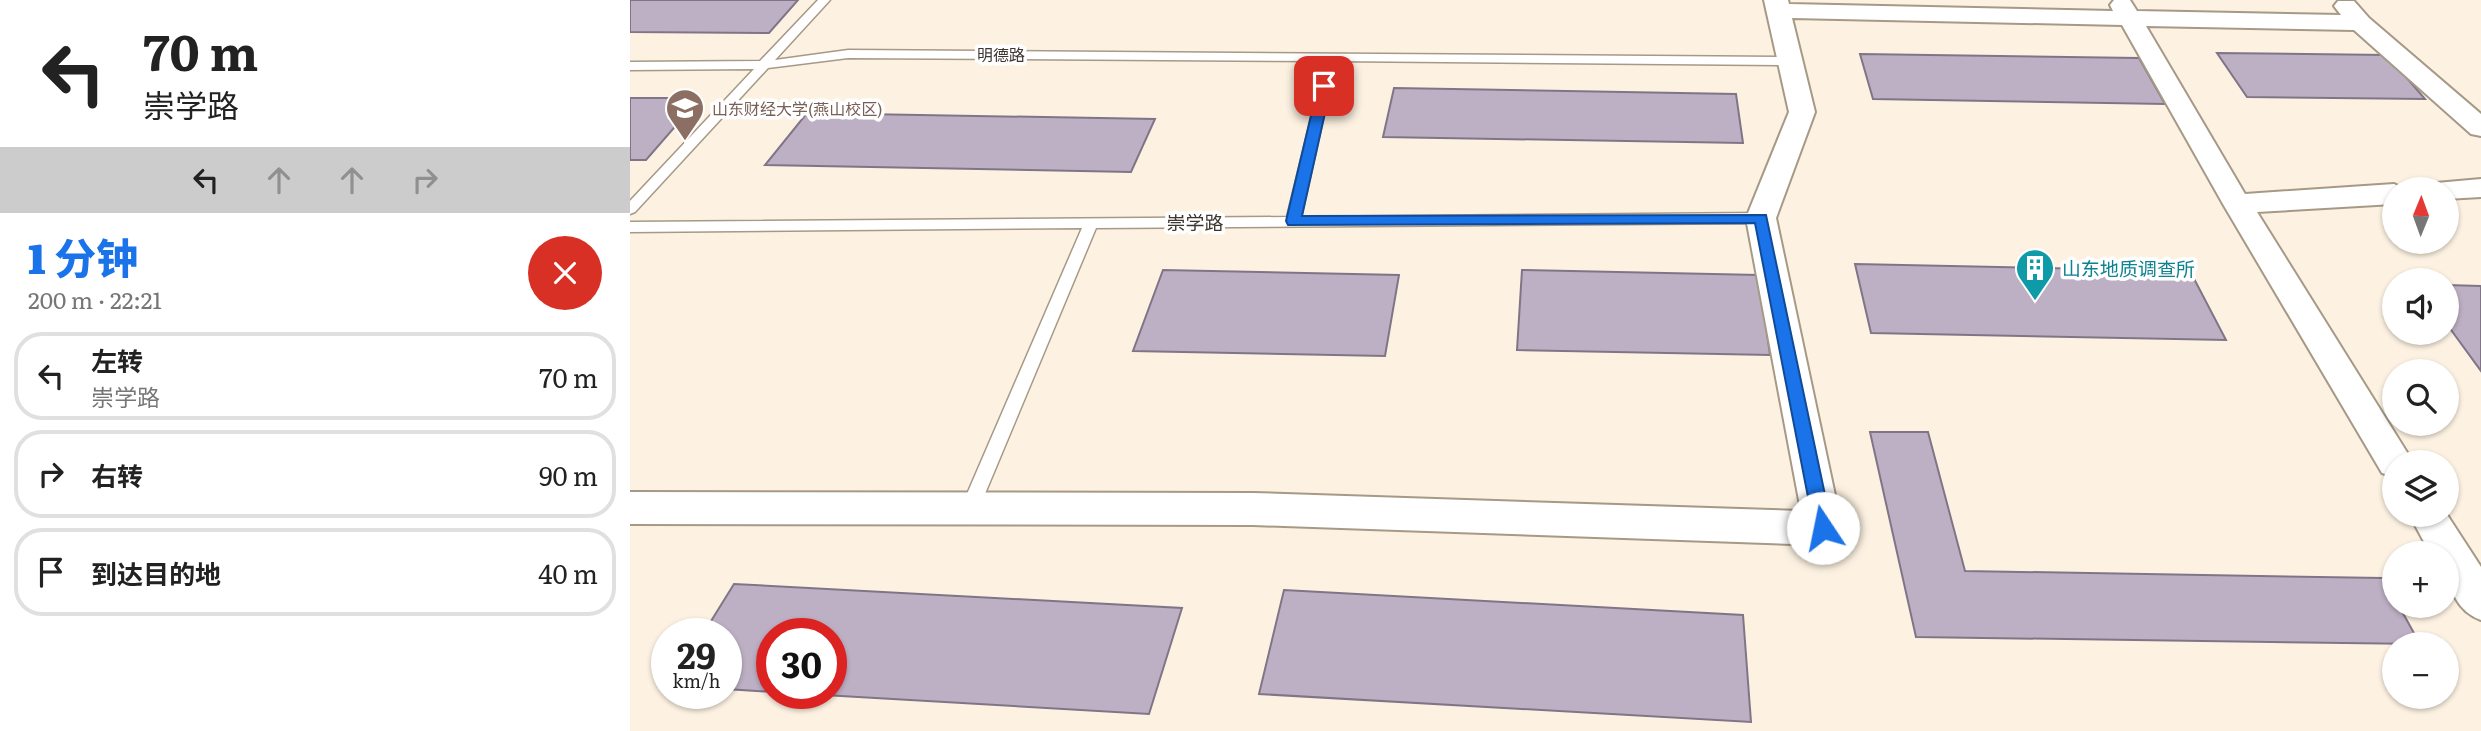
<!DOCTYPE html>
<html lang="zh">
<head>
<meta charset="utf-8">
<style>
	:root { --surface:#fff; --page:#f6f6f6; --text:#222; --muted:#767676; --line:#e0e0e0; --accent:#1a73e8 }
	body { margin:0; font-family:Literata,"Noto Sans SC",serif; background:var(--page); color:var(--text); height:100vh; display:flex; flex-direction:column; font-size:26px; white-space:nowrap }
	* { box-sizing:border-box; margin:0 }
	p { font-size:23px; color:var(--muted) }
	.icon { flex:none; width:38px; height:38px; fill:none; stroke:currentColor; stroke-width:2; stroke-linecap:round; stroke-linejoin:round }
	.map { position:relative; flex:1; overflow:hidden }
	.drawer { display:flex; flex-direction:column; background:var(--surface); width:630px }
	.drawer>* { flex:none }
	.guide { background:#fff; color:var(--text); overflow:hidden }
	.needle { width:46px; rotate:1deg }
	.tools { position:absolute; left:1752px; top:177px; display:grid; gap:14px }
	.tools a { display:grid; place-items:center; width:77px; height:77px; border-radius:50%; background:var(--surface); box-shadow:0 2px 5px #0004; font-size:35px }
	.speed { position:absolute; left:21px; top:618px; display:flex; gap:14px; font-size:35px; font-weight:700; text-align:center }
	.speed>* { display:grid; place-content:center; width:91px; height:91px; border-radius:50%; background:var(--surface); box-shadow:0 2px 5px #0004; line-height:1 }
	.speed small { font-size:18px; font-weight:400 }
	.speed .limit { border:10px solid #d22; background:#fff; color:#111 }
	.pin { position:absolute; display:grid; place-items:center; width:60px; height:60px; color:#fff; margin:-30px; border-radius:14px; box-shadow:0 4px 10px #0006 }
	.me { position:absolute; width:77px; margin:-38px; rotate:349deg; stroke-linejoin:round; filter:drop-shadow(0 0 5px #0008) }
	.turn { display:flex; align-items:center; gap:24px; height:147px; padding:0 28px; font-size:32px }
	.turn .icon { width:91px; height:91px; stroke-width:2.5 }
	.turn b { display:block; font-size:49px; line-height:60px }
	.lanes { display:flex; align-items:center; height:66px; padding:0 28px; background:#0003; justify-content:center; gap:35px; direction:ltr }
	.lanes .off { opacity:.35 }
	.round { display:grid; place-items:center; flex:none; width:74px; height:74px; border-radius:37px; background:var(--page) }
	.summary { display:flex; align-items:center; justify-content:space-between; height:119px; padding:0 28px }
	h1 { font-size:42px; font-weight:800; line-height:52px; color:var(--accent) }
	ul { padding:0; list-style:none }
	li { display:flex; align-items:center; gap:21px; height:88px; margin:0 14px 10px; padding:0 14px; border:4px solid var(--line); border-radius:28px }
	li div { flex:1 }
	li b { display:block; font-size:26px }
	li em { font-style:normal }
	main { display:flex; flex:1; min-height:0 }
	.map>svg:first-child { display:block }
</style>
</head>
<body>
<main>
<section class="drawer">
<div class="guide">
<div class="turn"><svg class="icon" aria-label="left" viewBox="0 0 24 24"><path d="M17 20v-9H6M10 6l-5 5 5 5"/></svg><div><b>70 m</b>崇学路</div></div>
<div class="lanes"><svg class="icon" aria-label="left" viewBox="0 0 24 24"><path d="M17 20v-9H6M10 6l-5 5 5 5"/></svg><svg class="icon off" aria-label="ahead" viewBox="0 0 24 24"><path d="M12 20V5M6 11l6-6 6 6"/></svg><svg class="icon off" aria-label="ahead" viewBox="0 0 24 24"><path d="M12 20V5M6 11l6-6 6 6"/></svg><svg class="icon off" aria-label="right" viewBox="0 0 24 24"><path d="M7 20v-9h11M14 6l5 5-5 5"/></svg></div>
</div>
<div class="summary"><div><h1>1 分钟</h1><p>200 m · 22:21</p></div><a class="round" style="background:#d93025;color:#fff"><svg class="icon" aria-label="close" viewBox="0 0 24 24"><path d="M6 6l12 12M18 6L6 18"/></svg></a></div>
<ul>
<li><svg class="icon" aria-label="left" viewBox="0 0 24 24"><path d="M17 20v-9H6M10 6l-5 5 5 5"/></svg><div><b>左转</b><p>崇学路</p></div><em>70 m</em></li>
<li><svg class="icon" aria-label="right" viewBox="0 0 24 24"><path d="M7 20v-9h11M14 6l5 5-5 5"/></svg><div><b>右转</b></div><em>90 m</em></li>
<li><svg class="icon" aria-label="arrive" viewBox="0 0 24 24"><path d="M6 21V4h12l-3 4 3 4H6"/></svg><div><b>到达目的地</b></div><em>40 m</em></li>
</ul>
</section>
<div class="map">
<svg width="1851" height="731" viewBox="0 0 1851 731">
	<rect width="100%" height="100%" fill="#fdf2e2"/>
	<path fill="#bdb0c4" stroke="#807587" stroke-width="2" d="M0 0H168L139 33 0 32Z
		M1587 53 1757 55 1795 99 1617 97Z
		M1230 54 1509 58 1535 104 1243 99Z
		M764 88 1106 94 1113 143 753 137Z
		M0 98H70L16 160H0Z
		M177 113 525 119 501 172 135 165Z
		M1225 264 1560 271 1596 340 1241 333Z
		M533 270 769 275 755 356 503 351Z
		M892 270 1129 275 1140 355 887 350Z
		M1816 285 1851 286V371L1816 323Z
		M1240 432H1298L1335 571 1753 578 1764 597V606H1769L1790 644 1286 637Z
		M104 584 552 608 519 714 159 693H201V634H142V692L96 689V634H73Z
		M654 590 1113 615 1121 722 629 694Z"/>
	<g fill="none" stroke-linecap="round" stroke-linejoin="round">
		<defs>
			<path id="service" d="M188 0H200L145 60 218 50 1160 57 1166 61 1160 65 706 61 671 217 1131 213 1138 218 1131 223 466 228 349 508 346 513 340 516 334 513 331 508 452 228 0 232V222L657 217 695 61 218 58 138 68 5 212 0 214V201L124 69 0 70V62L130 61Z"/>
			<path id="minor" d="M1134 0H1158L1159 4 1483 11 1480 5 1484 0H1500L1507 11 1711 15 1704 6 1708 1H1724L1739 18 1851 114V136L1841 134 1724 30 1516 26 1615 194 1764 184 1775 189H1764V204L1627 212 1783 462H1764V477L1752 473 1593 204 1492 25 1162 18 1185 112 1146 218 1212 528 1206 540 1193 545 623 525 0 524V492L623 493 1171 511 1116 218 1159 112Z
				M1851 179V197L1816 199V189H1802L1806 183Z
				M1816 513 1851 567V620C1823 610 1816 580 1816 553H1800L1779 514Z"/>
		</defs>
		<use href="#service" stroke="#a69986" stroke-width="3"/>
		<use href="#minor" stroke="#a69986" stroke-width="4"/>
		<use href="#service" fill="#fff" fill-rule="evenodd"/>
		<use href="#minor" fill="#fff" fill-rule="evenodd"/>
	</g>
	<path fill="#1a73e8" stroke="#114b97" stroke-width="2" d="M694 82 701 86 672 216 1136 215 1202 528 1199 534H1186L1184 528 1125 223 658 225 656 221 688 86Z"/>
	<defs>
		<symbol id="university-pin" viewBox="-11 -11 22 30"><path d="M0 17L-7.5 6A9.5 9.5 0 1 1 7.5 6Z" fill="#8d6e63" stroke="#fff"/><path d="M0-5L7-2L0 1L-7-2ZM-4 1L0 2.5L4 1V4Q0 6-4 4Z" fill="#fff"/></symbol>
		<symbol id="building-pin" viewBox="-11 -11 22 30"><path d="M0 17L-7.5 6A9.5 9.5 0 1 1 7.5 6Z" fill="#0f9aa8" stroke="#fff"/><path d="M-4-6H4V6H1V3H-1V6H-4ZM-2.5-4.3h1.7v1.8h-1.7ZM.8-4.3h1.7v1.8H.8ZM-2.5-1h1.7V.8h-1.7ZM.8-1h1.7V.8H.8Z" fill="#fff"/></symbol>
	</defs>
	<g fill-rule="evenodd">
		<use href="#university-pin" x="33" y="86" width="44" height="60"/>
		<use href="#building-pin" x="1383" y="246" width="44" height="60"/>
	</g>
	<g text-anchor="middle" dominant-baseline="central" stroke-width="7" stroke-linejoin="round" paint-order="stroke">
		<g font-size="16" fill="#3c362f" stroke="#fff">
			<text x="371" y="54">明德路</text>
		</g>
		<g font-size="16" fill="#785e54" stroke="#fff" text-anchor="start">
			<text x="82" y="108">山东财经大学(燕山校区)</text>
		</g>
		<g font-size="19" fill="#3c362f" stroke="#fff">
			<text x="565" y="222">崇学路</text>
		</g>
		<g font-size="19" fill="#0d838f" stroke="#fff" text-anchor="start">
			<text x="1432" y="268">山东地质调查所</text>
		</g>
	</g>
</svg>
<div class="tools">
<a><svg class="needle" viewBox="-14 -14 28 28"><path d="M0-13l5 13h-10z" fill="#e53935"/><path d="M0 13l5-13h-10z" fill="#767676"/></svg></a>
<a><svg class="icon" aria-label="sound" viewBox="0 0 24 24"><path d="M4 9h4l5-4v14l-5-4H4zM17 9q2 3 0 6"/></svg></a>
<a><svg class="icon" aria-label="search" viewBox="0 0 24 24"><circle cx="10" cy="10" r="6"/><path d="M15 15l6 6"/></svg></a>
<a><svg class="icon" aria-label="layers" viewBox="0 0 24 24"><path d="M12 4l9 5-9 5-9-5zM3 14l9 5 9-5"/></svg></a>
<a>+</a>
<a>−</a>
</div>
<div class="speed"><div>29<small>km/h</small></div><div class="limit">30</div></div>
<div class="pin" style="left:694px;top:86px;background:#d93025"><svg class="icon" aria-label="arrive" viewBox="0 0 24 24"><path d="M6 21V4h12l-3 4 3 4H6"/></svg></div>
<svg class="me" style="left:1193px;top:528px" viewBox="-20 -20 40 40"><circle r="19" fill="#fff"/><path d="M0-13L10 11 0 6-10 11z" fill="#1a73e8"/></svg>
</div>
</main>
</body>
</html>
